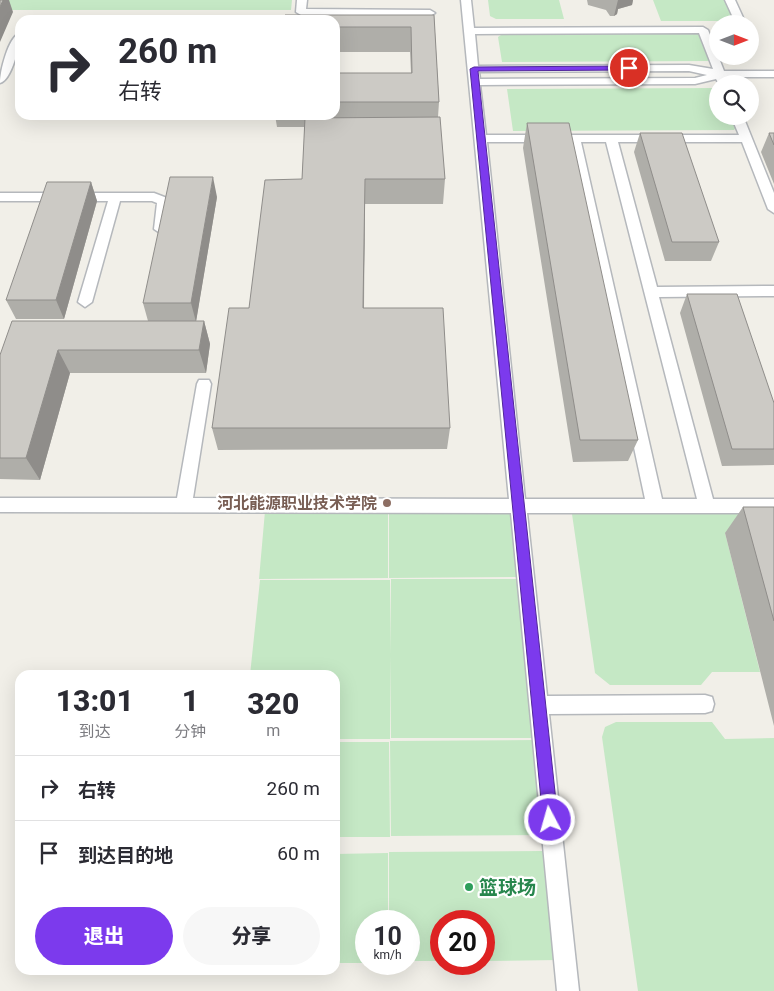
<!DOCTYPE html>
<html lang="zh">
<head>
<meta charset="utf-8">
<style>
	:root { --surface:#fff; --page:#f7f7f7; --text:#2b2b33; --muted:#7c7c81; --line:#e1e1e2; --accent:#7c3aed }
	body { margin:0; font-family:Roboto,"Noto Sans SC",sans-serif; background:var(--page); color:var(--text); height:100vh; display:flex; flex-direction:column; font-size:19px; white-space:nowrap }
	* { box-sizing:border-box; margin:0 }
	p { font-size:16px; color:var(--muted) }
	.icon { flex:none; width:28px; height:28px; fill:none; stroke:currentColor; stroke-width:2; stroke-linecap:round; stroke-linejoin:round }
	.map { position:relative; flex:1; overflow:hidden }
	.sheet { position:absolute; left:15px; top:670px; width:325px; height:305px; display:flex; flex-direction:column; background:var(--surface); border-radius:15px; box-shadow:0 5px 20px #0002 }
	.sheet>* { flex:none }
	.hud { position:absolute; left:15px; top:15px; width:325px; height:105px; border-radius:15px; box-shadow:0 5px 20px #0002; background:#fff; color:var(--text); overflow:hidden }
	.needle { width:32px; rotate:90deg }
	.controls { position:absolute; left:709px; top:15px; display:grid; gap:10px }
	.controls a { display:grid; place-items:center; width:50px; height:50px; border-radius:50%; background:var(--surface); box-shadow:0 5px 20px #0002; font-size:25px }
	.speed { position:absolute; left:355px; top:910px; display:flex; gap:10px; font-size:25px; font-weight:700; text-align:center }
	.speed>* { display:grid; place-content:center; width:65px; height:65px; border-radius:50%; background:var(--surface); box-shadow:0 5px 20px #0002; line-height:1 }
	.speed small { font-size:12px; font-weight:400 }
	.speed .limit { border:8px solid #d22; background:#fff; color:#111 }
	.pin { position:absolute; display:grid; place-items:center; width:42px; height:42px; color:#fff; margin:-21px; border:2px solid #fff; border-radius:50%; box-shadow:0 1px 5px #0007 }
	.me { position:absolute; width:55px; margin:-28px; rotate:354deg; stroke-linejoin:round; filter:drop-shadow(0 0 4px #0008) }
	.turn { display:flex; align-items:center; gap:18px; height:105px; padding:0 20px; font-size:22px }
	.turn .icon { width:65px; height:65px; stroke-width:2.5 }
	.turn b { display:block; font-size:35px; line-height:42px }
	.eta { display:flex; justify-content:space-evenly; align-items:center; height:85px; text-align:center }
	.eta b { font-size:30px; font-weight:800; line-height:35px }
	.primary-button { display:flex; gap:10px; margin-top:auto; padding:10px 20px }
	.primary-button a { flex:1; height:58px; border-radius:30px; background:var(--accent); color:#fff; font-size:20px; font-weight:800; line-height:58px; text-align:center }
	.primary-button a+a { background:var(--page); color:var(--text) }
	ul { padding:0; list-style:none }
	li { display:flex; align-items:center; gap:15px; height:65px; padding:0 20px; border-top:1px solid var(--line) }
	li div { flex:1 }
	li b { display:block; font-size:19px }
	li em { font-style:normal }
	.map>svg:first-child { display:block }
</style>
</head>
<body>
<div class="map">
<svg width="774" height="991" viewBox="0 0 774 991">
	<rect width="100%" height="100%" fill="#f1efe8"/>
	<path fill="#c5e8c5" d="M0 0H292L291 10H0Z
		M488 0H559L564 19H496L490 16Z
		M653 0H725L732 17 726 21H661Z
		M504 33H697L703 36 712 58 708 61 502 62 498 37Z
		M716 88 718 116H734L738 125 734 130 513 131 507 89Z
		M389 510H512L520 577 389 578Z
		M265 511H388V578L259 579Z
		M572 514H774L725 533 760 672H712L701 685H610L595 673Z
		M391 579H521L536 738H391L390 655V739H335V675H250L260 580H390L391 655Z
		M616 722H712L725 739 774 738V991H638L602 737 605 727Z
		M536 740 546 835 391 836 390 741Z
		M335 742H389L390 837H335Z
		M545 851 557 960 484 961V921H441V961H409V921H389V852Z
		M388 853V921H366V963H335V854Z"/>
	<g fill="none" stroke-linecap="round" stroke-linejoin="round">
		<defs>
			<path id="lane" d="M297 0H307L306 9 430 10 435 13 430 16 301 15 296 12Z
				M461 0H471L474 28 703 27 708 30 724 71H774V77H727V84H719L716 79 695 84 480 85 486 135H739L731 116H743L774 193V213L768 209 742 142H618L657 287 774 286V296L659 297 713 499H774V513H527L547 696 705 695 712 697 714 704 712 711 705 713 549 714 579 991H557L511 513 0 512V498H177L197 384 199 380H209L211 384 193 498 509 499ZM699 33 713 69 689 65 478 66 475 34ZM689 71 707 75 695 78 480 79 479 72ZM487 142H569L645 499H525ZM581 142H606L697 499H662Z
				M725 0H735L746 24H736Z
				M20 33C20 44 12 80 0 83 0 72 8 37 20 33Z
				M0 193H154L167 198 170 210 166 229 160 233 154 229 157 203 152 201H120L92 302 85 307 78 302 108 201H0Z"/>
		</defs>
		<use href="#lane" stroke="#b5b8bc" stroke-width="3"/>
		<use href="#lane" fill="#fff" fill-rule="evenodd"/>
	</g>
	<path fill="#afaea9" d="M587 0H633L632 5 618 9 617 14 614 16H610L606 10 588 5Z
		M434 15 439 102 438 117 445 179 443 204H365L364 308 450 428 447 449 218 450 212 428 249 308 302 179 305 127H277L275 115H335V73H411L410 52H335V20Z
		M527 123 638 440 628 461 573 462 523 148Z
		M640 133 719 242 711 261H665L634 152Z
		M769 133H774V184L761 152Z
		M91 182 97 201 64 319H16L6 300Z
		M217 197 196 321H204L210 344 206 373H70L40 480 0 479V355L148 321 143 303Z
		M687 294 774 403V465L722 466 680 313Z
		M743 507H774V726L725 533Z"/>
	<path fill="#8f8d8a" d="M3 0H9L13 12 0 42V7Z
		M618 0H633L632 5 618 9 617 14 614 16Z
		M213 177 217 197 196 322 191 303Z
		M365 179V204L363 331V308Z
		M91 182 97 201 64 319 56 300Z
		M204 321 210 344 206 373 199 350Z
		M58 350 70 373 40 480 26 458Z"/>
	<path fill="#cccac5" stroke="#8f8d8a" d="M0 0H3L0 7Z
		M285 15H434L439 102H335V73H412L411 27H335V20H285Z
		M440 117 445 179H365L363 308H443L450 428H212L229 308H249L265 180 302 179 305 118Z
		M527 123H569L638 440H580Z
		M640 133H682L719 242H672Z
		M769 133H774V145Z
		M170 177H213L191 303H143Z
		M47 182H91L56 300H6Z
		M687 294H737L774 403V449H732Z
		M12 321H204L199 350H58L26 458H0V355Z
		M743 507H774V621Z"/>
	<path fill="#7c3aed" stroke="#51269a" d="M629 66 632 67V70L478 71 558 820 555 825 550 827 545 825 543 820 470 69 474 67Z"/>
	<circle fill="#8d6e63" stroke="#fff" stroke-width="2" cx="387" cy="503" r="5"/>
	<circle fill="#2e9e5b" stroke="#fff" stroke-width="2" cx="469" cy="887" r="5"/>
	<g text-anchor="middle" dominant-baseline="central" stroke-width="4.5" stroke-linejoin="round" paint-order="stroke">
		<g font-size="16" font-weight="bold" fill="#785e54" stroke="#fff" text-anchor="end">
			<text x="377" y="503">河北能源职业技术学院</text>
		</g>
		<g font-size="19" font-weight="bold" fill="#27864d" stroke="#fff" text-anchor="start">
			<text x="479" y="887">篮球场</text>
		</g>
	</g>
</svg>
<div class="controls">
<a><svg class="needle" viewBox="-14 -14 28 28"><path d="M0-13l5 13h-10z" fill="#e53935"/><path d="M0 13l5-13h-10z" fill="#7c7c81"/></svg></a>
<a><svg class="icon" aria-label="search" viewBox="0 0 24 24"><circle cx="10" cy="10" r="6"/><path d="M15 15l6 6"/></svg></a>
</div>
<div class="speed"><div>10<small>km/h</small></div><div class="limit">20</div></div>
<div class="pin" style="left:629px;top:68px;background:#d93025"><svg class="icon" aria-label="arrive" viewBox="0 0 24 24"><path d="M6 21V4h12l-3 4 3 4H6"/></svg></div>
<svg class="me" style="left:550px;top:820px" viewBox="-20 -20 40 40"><circle r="17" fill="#7c3aed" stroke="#fff" stroke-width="3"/><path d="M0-11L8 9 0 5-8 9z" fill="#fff"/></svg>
<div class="hud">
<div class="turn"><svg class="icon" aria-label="right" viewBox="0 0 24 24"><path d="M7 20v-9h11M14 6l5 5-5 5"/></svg><div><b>260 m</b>右转</div></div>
</div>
<section class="sheet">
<div class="eta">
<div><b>13:01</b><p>到达</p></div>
<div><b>1</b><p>分钟</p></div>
<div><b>320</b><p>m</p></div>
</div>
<ul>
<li><svg class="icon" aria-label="right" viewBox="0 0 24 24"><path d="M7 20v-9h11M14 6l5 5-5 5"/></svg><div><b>右转</b></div><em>260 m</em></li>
<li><svg class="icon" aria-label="arrive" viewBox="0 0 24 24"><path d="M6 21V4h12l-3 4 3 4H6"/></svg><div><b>到达目的地</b></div><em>60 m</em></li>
</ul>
<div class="primary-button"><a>退出</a><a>分享</a></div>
</section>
</div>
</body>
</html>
